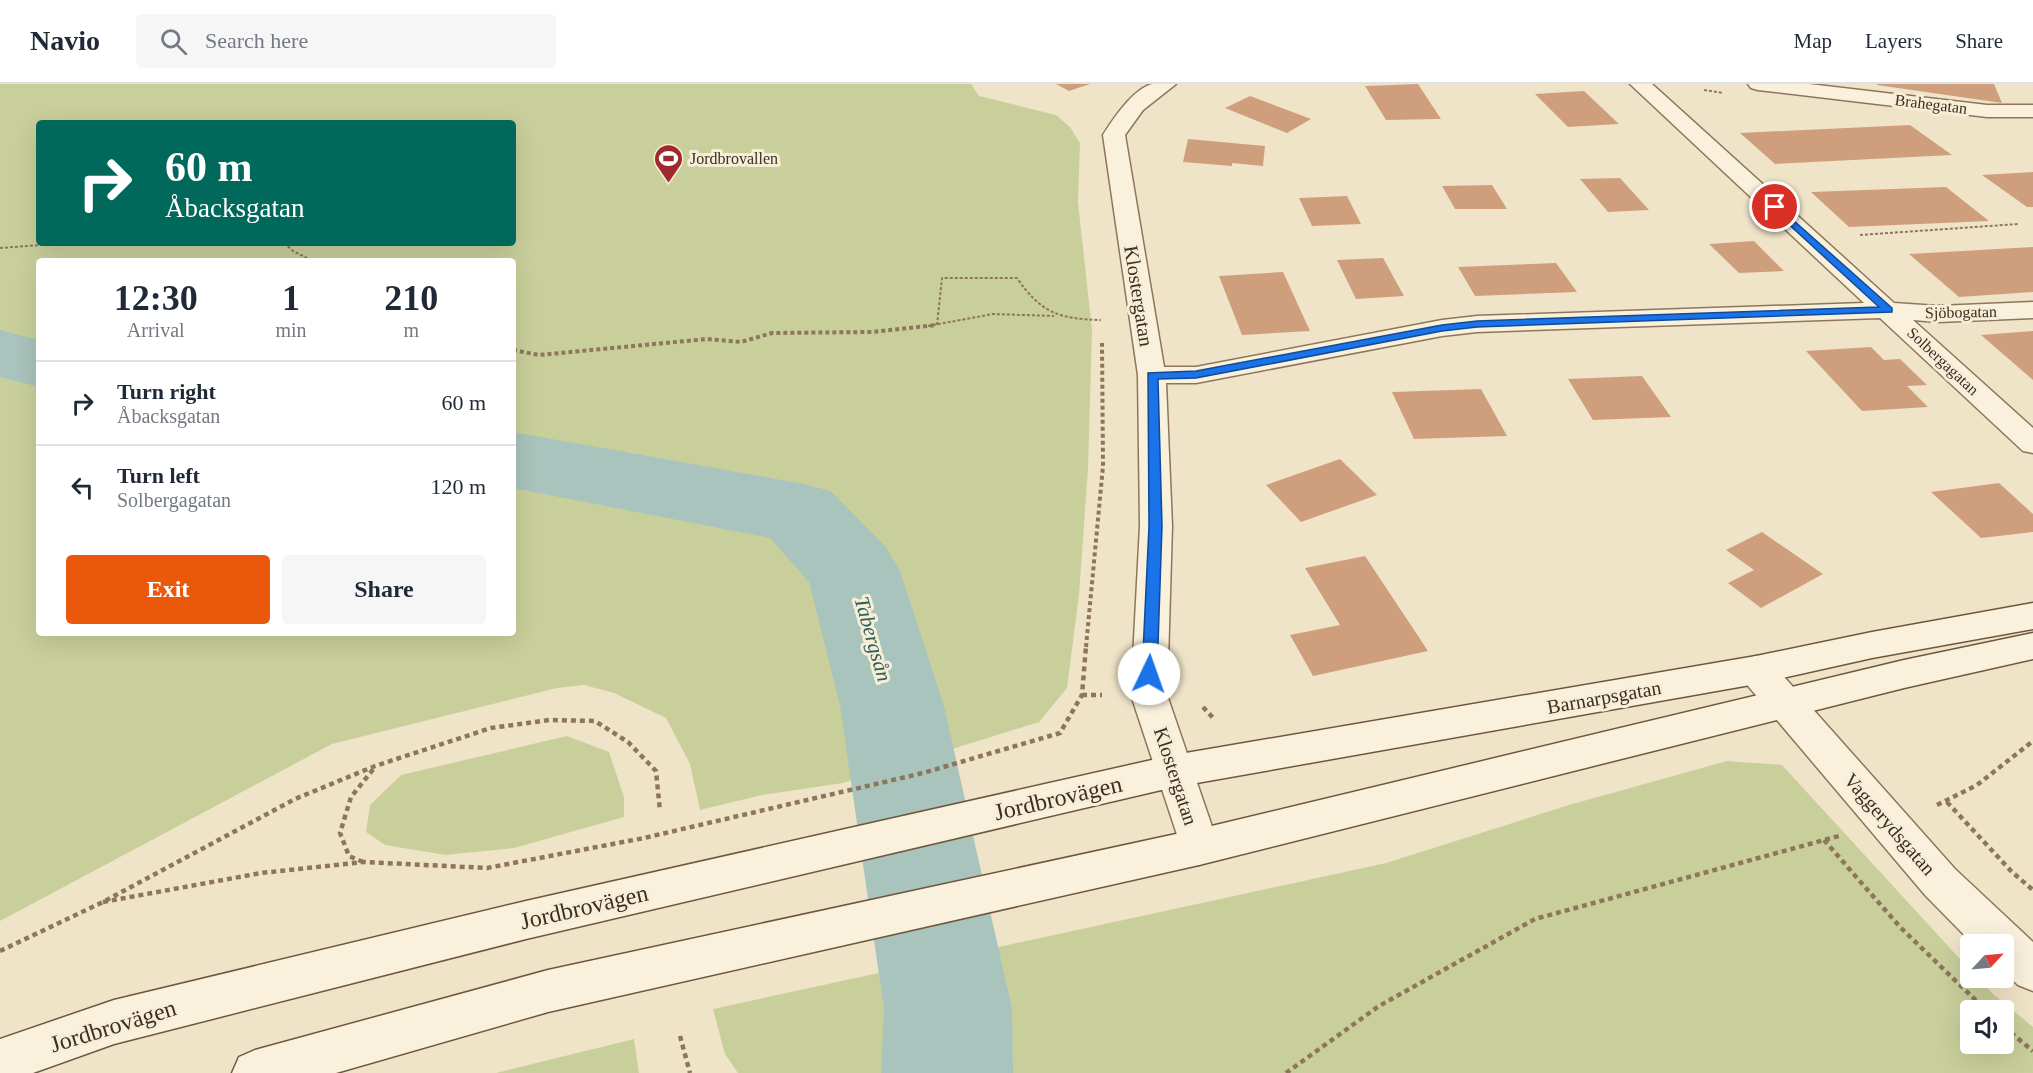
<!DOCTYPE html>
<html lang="en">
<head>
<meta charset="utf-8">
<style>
	:root { --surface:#fff; --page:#f6f6f7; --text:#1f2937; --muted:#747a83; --line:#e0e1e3; --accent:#ea580c }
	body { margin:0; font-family:Georgia,serif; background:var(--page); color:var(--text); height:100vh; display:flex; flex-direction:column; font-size:22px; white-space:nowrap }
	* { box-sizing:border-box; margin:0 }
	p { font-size:20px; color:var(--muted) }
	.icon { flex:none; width:33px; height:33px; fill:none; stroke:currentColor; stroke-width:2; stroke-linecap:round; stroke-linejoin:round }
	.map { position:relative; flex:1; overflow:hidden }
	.side { position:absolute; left:36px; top:174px; width:480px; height:378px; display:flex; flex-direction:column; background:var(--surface); border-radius:6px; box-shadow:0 6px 24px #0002 }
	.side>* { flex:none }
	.top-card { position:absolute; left:36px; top:36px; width:480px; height:126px; border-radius:6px; box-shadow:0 6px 24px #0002; background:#00695c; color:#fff; overflow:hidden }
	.needle { width:39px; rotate:64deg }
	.controls { position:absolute; left:1960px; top:850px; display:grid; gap:12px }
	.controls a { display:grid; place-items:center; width:54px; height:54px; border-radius:6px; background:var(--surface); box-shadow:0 6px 24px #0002; font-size:30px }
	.pin { position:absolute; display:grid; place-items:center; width:51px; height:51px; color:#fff; margin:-26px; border:3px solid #fff; border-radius:50%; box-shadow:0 2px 6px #0007 }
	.me { position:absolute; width:66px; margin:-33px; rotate:3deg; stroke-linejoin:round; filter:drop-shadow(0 0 4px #0008) }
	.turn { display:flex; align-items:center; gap:21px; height:126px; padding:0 30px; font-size:27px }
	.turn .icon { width:78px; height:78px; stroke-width:2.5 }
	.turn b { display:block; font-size:42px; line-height:51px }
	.eta { display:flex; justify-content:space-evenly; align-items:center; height:102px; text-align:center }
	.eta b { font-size:36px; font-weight:700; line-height:42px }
	.action { display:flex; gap:12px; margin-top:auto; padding:12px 30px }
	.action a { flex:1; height:69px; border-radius:6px; background:var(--accent); color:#fff; font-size:24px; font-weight:700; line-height:69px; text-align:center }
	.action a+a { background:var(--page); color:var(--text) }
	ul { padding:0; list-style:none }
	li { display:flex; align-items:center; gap:18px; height:84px; padding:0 30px; border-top:2px solid var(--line) }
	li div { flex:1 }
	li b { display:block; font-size:22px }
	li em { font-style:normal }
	header { display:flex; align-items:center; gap:36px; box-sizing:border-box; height:84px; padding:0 30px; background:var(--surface); border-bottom:2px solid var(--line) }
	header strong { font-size:28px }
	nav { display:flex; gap:33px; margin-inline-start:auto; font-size:21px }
	.search { width:420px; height:54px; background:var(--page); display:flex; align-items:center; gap:15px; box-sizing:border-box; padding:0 21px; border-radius:6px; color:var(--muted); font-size:22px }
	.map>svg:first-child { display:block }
</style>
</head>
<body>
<header>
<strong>Navio</strong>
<div class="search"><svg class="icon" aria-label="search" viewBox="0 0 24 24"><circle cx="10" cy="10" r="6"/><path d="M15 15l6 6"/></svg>Search here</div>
<nav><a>Map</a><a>Layers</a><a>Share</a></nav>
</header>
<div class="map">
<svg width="2033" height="989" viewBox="0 0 2033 989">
	<rect width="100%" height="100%" fill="#f0e4c8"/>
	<path fill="#c9cf9b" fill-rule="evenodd" d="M0 0H971L979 12 1056 31 1070 43 1080 59 1078 118 1092 246 1088 384 1079 511 1067 604 1039 638 843 699 762 711 700 726 690 680 666 634 614 609 584 601 557 604 332 660 0 837ZM39 39H513V159H39ZM39 177H513V549H39Z
		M567 652 609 668 624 713V733L514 764 445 771 385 761 366 748 370 721 401 691Z
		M1727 677 1782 681 1971 887V894H1978L1993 910 2033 943V989H738L725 970 713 925 1386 779 1569 721ZM1971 927H2004V960H1971Z
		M634 955 639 989H496Z"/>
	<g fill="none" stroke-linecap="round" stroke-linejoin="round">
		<path fill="#a9c4bc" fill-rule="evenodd" d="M0 246 39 256V303L0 293Z
			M513 348 799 399 831 407 886 463 900 487 944 622 1012 925 1013 989H881L884 925 840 622 809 498 770 454 513 404Z"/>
	</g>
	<path fill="#cf9f7d" d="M1056 0H1090L1069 7Z
		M1418 0 1441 35 1386 36 1365 2Z
		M1877 0H1994L2002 19 1877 1Z
		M1584 7 1619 40 1568 43 1535 10Z
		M1250 12 1311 35 1287 49 1225 24Z
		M1910 41 1952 71 1775 80 1740 49Z
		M1188 55 1265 62 1263 82 1232 79V82L1183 78Z
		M2033 88V123H2027L1982 91Z
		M1620 94 1649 126 1608 128 1580 95Z
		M1492 101 1507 125H1455L1442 102Z
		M1946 103 1989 137 1849 143 1811 108Z
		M1347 112 1361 140 1312 142 1299 114Z
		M1754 157 1784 187 1739 189 1709 160Z
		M2033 163V208L1959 213 1909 170Z
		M1383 174 1404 212 1356 215 1337 176Z
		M1556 179 1577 208 1475 212 1458 183Z
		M1283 188 1310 247 1242 251 1219 192Z
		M2033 247V296L1981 251Z
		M1871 263 1884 276 1900 275 1927 301 1907 302 1928 323 1862 327 1806 267Z
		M1642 292 1671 333 1593 336 1568 295Z
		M1481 305 1507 352 1414 355 1392 308Z
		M1340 375 1377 411 1301 438 1266 401Z
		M1999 399 2033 430V448L1981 454 1931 408Z
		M1762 448 1823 490 1761 524 1728 499 1754 486 1726 466Z
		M1365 472 1428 567 1313 592 1290 551 1340 541 1305 484Z"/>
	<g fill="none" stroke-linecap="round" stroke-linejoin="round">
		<defs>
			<path id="street" d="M1176 0 1143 26 1125 51 1164 283H1196L1442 236 1477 232 1864 219 1630 0H1652L1894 219 1938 222 2033 218V234L1938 238 1913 236 2033 344V369L2023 367 1880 234 1477 248 1442 252 1196 299H1166L1172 442 1167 611 1219 763 1213 775 1199 781 1185 775 1131 611 1140 442 1138 291 1103 51C1113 35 1133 5 1152 0 1159 0 1169 0 1176 0Z
				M1748 0H1809L1987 21H2033V33H1987L1758 6 1751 4Z
				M1756 572 1769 576 1955 785 2033 858V907L2018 901 2004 888V861H1974L1925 811 1743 596 1738 586 1743 576Z"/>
			<path id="secondary" d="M2033 519V545L1872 574 1756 600 1174 703 526 855 114 960 33 989H0V955L114 916 526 817 1174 671 1756 572 1872 548Z
				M2033 549V575L1904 604 1199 781 548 928 336 989H232L239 973 255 966 548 886 1199 745 1904 576Z"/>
		</defs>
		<use href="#street" stroke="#8d765c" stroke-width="3"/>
		<use href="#secondary" stroke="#6f573f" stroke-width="3"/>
		<path stroke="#8d765c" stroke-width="2" stroke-dasharray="3 2" stroke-linecap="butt" d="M1704 6 1723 9
			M1860 151 2018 140
			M284 159 293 167 313 177
			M0 164 68 159
			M937 241 942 194H1017C1041 229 1059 235 1101 236
			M928 242 993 230 1054 232"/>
		<path stroke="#8d765c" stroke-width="4" stroke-dasharray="4 3" stroke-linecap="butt" d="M513 266 539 271 707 255 741 258 772 249 872 248 936 241
			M1086 563 1103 382 1102 259"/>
		<path stroke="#8d765c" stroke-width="4.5" stroke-dasharray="5 4" stroke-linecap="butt" d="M1082 611H1102
			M1203 623 1214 635
			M1947 718 2012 788 2033 806
			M1937 721 1977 701 2033 657
			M1824 756 1900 843 1987 927
			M363 778 349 772 340 749 351 713 375 683
			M103 818 261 789 364 778 487 784 644 754 923 689 1060 649 1082 611 1086 562
			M0 867 103 818 295 715 375 682 491 644 549 636 595 637 628 658 656 687 660 727
			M2004 943 2033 967
			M680 952 690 989
			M1286 989 1379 922 1535 835 1839 752"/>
		<use href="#street" fill="#faf1dc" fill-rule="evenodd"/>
		<use href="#secondary" fill="#faf1dc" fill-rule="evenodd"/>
	</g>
	<path fill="#1a73e8" stroke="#114b97" stroke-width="1.5" d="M1775 120 1892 224V228L1477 243 1442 247 1196 294 1158 295 1162 442 1157 590 1155 594H1144L1142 590 1149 442 1148 289 1196 287 1442 241 1477 237 1879 223 1772 125 1770 123Z"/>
	<defs>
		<symbol id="stadium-pin" viewBox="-11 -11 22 30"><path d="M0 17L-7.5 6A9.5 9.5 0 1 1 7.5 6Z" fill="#9e2a2b" stroke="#f7eed8"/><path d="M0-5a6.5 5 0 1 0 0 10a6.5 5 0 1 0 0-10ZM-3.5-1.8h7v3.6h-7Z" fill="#fff"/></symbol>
	</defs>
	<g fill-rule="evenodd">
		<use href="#stadium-pin" x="652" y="58" width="33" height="45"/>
	</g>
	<g text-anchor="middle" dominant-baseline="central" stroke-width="6" stroke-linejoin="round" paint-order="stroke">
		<g font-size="16" fill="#3d2e20" stroke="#f7eed8">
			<text transform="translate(1931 20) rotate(7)">Brahegatan</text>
			<text transform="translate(1961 228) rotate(-1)">Sjöbogatan</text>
			<text transform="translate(1943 277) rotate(43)">Solbergagatan</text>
		</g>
		<g font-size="16" fill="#3d2e20" stroke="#f7eed8" text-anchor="start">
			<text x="690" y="74">Jordbrovallen</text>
		</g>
		<g font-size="20" fill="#3d2e20" stroke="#f7eed8">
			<text transform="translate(1139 212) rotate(81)">Klostergatan</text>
			<text transform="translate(1604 613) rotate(-10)">Barnarpsgatan</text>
			<text transform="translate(1176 692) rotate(72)">Klostergatan</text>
			<text transform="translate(1890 740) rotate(49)">Vaggerydsgatan</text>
		</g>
		<g font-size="21" font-style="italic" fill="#2f5d5a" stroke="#f7eed8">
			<text transform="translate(873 555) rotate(74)">Tabergsån</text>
		</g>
		<g font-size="24" fill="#3d2e20" stroke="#f7eed8">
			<text transform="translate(1058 714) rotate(-13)">Jordbrovägen</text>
			<text transform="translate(584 823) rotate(-13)">Jordbrovägen</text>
			<text transform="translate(113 942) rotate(-17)">Jordbrovägen</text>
		</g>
	</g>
</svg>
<div class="controls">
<a><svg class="needle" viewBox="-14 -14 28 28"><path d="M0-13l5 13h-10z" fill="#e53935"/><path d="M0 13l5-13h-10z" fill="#747a83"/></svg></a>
<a><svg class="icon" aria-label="sound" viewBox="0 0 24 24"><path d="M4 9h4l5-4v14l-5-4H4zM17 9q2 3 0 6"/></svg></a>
</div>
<div class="pin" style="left:1775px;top:123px;background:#d93025"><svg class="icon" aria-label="arrive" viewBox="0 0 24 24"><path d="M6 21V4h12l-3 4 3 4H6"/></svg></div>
<svg class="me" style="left:1149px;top:590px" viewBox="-20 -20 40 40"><circle r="19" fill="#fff"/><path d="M0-13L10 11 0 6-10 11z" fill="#1a73e8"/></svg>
<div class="top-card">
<div class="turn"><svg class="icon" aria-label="right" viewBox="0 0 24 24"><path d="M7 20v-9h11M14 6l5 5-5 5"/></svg><div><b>60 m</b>Åbacksgatan</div></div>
</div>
<section class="side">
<div class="eta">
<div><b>12:30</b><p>Arrival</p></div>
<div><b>1</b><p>min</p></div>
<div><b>210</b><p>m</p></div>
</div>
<ul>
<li><svg class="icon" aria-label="right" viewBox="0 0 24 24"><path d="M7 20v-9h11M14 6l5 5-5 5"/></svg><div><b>Turn right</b><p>Åbacksgatan</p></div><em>60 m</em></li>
<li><svg class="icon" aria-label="left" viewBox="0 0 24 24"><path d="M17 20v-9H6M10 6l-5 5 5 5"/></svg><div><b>Turn left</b><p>Solbergagatan</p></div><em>120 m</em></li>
</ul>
<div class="action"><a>Exit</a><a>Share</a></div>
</section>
</div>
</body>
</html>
